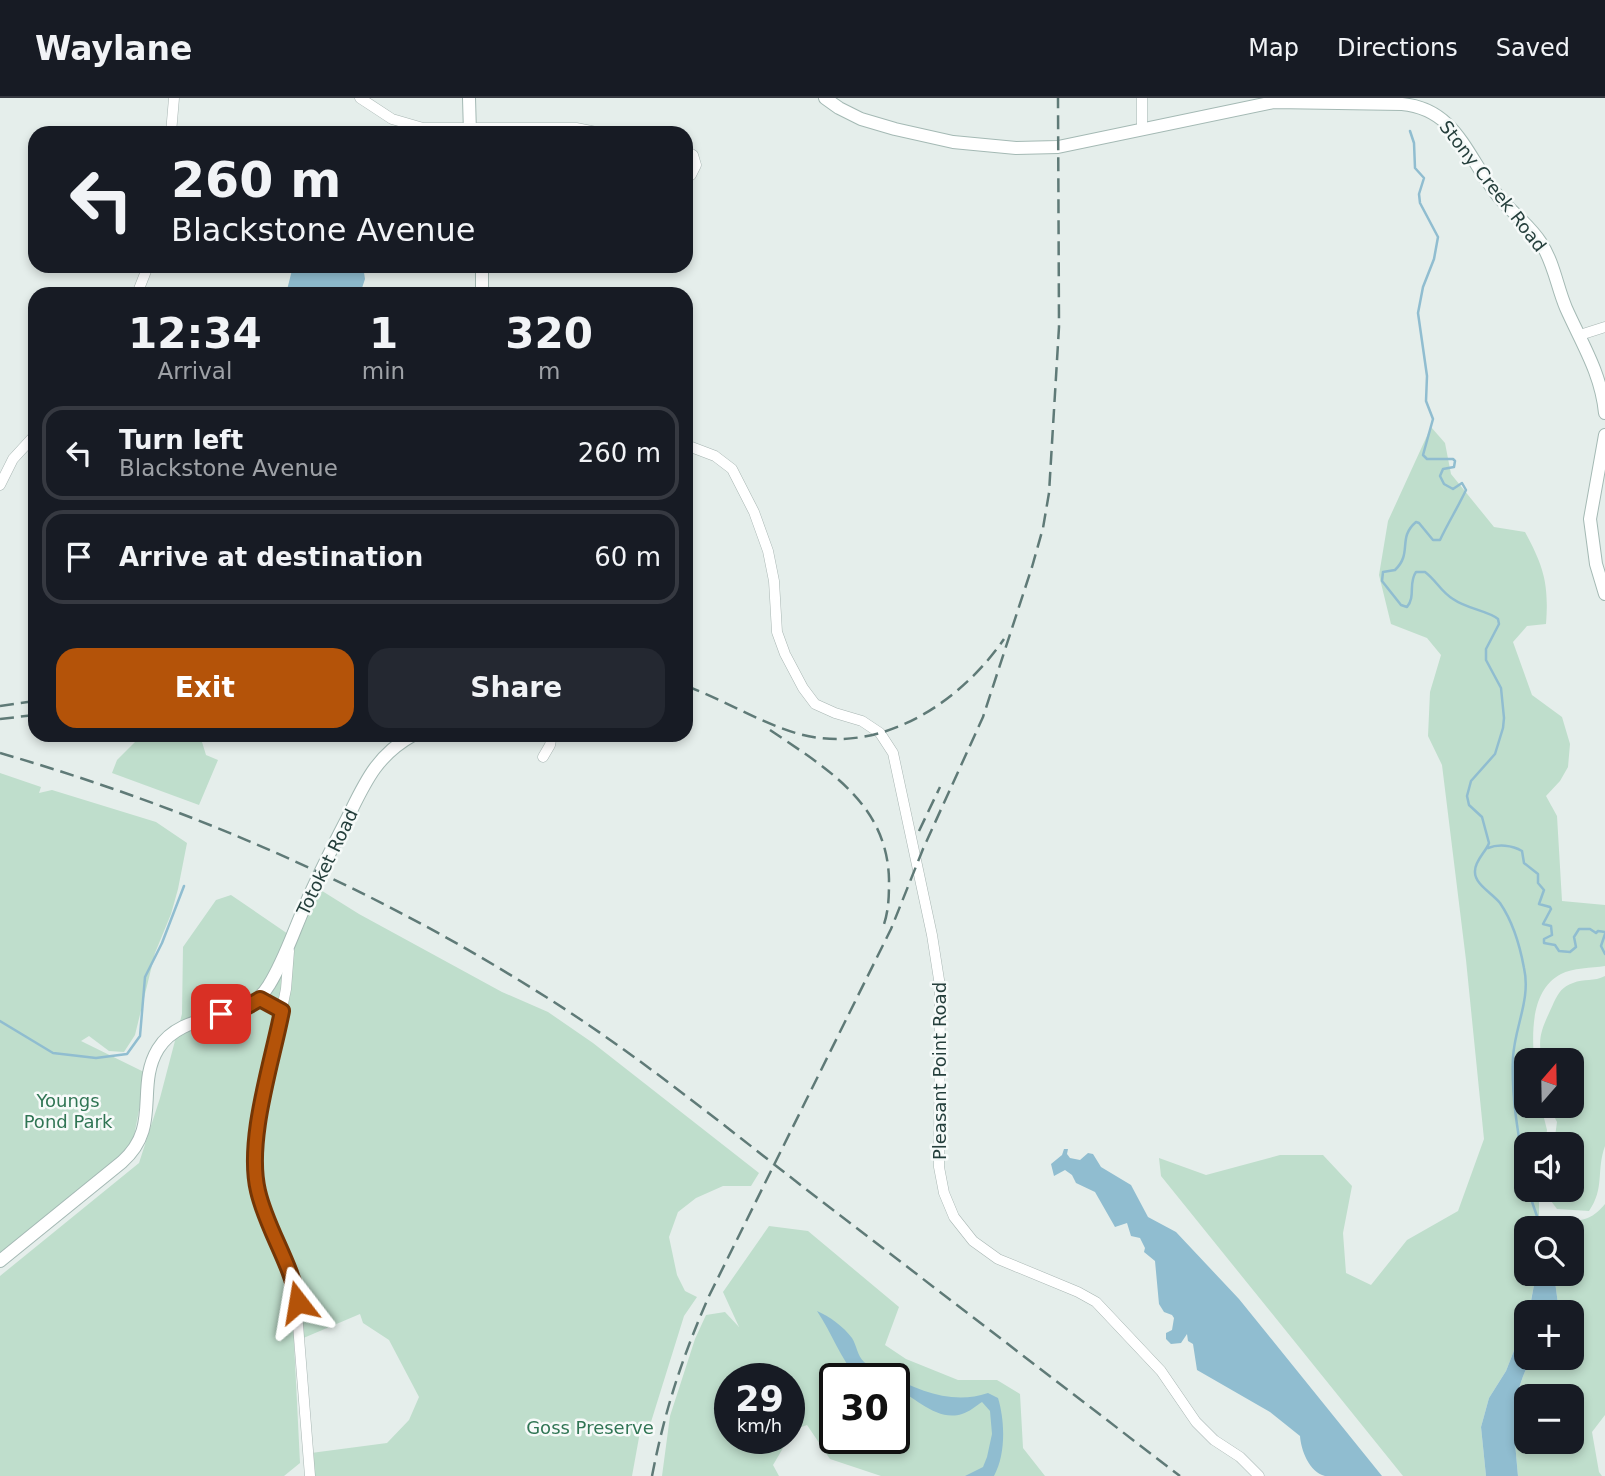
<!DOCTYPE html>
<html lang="en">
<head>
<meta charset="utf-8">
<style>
	:root { --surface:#171b24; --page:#242831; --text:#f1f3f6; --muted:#9ea1a6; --line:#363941; --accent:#b45309 }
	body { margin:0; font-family:"DejaVu Sans",sans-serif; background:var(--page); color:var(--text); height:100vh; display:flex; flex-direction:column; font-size:26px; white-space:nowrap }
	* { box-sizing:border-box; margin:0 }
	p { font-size:23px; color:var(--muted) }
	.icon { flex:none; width:38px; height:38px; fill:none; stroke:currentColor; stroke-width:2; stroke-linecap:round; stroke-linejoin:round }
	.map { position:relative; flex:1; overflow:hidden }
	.panel { position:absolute; left:28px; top:189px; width:665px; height:455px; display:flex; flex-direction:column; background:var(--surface); border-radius:21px; box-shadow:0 4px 10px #0003 }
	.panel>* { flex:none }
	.top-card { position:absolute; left:28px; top:28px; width:665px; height:147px; border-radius:21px; box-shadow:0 4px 10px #0003; background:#171b24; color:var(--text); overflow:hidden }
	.needle { width:46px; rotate:20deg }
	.fabs { position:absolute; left:1514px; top:950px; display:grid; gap:14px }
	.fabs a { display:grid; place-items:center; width:70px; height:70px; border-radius:14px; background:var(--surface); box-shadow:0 4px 10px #0003; font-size:35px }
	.speed { position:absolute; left:714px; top:1265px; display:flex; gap:14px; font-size:35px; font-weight:700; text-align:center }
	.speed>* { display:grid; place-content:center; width:91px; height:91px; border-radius:50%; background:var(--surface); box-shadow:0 4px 10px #0003; line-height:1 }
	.speed small { font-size:18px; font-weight:400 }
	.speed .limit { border:4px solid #111; border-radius:10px; background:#fff; color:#111 }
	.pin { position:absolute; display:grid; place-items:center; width:60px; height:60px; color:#fff; margin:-30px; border-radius:14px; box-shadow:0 4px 10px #0006 }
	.me { position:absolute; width:77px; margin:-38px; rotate:346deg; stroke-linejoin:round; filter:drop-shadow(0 0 5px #0008) }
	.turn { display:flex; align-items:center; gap:24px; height:147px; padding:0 28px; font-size:32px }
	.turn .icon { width:91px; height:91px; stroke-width:2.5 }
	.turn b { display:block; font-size:49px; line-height:60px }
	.eta { display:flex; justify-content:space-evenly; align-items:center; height:119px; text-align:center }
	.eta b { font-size:42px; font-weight:600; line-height:49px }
	.primary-button { display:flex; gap:14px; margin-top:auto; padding:14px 28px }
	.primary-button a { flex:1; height:80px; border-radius:21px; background:var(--accent); color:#fff; font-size:28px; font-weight:600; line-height:80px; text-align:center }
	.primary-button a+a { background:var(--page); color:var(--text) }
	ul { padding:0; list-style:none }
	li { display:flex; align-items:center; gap:21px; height:94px; margin:0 14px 10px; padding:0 14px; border:4px solid var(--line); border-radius:21px }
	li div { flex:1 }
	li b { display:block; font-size:26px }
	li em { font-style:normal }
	header { display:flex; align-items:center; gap:42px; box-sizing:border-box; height:98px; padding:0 35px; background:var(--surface); border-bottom:2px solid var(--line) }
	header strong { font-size:33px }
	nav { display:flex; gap:38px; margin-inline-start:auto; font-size:24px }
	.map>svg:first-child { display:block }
</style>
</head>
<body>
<header>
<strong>Waylane</strong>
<nav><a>Map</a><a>Directions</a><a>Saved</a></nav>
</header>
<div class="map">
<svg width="1605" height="1378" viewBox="0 0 1605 1378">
	<rect width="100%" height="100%" fill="#e5eeeb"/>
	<path fill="#bfdecc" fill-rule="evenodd" d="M1431 329 1445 345 1451 376 1494 429 1525 434C1544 469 1549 486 1546 526L1527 528 1513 544 1532 597 1562 619 1570 646 1568 669 1560 683 1546 698 1557 718 1562 803 1605 807V868C1592 870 1572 870 1561 876 1531 892 1532 933 1534 962H1526V1008H1541L1547 1032 1545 1046H1526V1092H1539V1130H1526V1176H1536L1529 1213 1526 1214V1222L1506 1273 1489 1300 1481 1329 1486 1378H1403L1161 1078 1159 1060 1206 1077 1280 1057H1323L1352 1088 1343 1135 1346 1175 1371 1187 1407 1142 1458 1113 1484 1041 1466 862 1442 667 1428 638 1430 594 1441 557 1427 540 1391 526 1379 477 1388 423Z
		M142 637H205L202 644 206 657 218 662 199 707 112 675 117 662Z
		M0 675 41 689 39 695 52 692 156 724 187 745 178 791 171 816 155 855 135 937 124 954 109 953 89 938 81 943 146 975 132 1049 0 1158Z
		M319 791 359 816 502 894 548 914 593 945 759 1075 751 1088H723L696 1100 678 1114 669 1139 677 1177 685 1193 697 1199 684 1218 651 1324 642 1323 632 1378H314L311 1355 387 1345 409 1322 419 1299 389 1242 363 1225 360 1216 294 1244 300 1365 284 1378H0V1178L139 1065 160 1000 182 916 183 849 216 802 231 797 288 836 303 828Z
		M1605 878V1048C1596 1073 1605 1090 1589 1113L1557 1111 1548 1099V1092H1572V1046H1554L1557 1024 1549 1008H1572V962H1543C1535 939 1545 925 1554 904 1559 894 1562 889 1573 885 1584 880 1594 884 1605 878Z
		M1605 1106V1317L1592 1334 1599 1374 1602 1378H1518C1514 1327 1508 1308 1531 1260H1572V1214H1554L1558 1206 1554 1176H1572V1130H1553L1556 1122C1579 1123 1589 1125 1605 1106ZM1526 1298H1572V1344H1526Z
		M769 1128 808 1133 899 1209 885 1247 906 1261 958 1282H997L1020 1296 1023 1350 1045 1378H881L830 1361 807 1327 793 1332 789 1340V1281H730V1340H789L773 1367 779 1378H662L670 1318 695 1241 706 1217 725 1214 739 1229 723 1194ZM835 1281H894V1340H835Z"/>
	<path fill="#90bdd0" d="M293 168H363L365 181 360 196H286Z
		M1064 1051H1068L1067 1056 1070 1060 1080 1062 1088 1055 1093 1056 1101 1069 1131 1087 1148 1119 1176 1134 1239 1201 1382 1378C1368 1378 1337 1378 1325 1378 1309 1374 1301 1352 1300 1338L1270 1314 1197 1272 1193 1246 1188 1243 1187 1236 1181 1245 1171 1246 1166 1241V1235L1172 1232 1174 1220 1172 1217 1164 1214 1159 1206 1155 1163 1144 1154 1145 1150 1140 1140 1131 1138 1127 1125 1115 1129 1095 1094 1076 1085 1072 1077 1065 1072 1054 1078 1051 1066 1062 1057Z
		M1536 1176H1554L1558 1206 1554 1214H1529Z
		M817 1213C829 1218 844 1229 852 1240 857 1248 857 1257 864 1264 871 1270 881 1273 888 1277 920 1293 953 1307 988 1295L998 1300C1005 1323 1006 1356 994 1378H965L983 1369 987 1359 992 1336 990 1313 982 1304C976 1308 969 1314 962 1316 937 1324 915 1299 894 1289V1281H858C840 1260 832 1235 817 1213Z
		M1526 1222V1260H1531C1508 1308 1514 1327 1518 1378H1486L1481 1329 1489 1300 1506 1273Z"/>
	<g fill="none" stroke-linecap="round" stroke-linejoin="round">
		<path stroke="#90bdd0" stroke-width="2.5" d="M1410 33 1414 45 1415 70 1424 80 1419 96 1420 105 1438 139 1434 161 1423 189 1418 215 1427 278 1426 303 1433 321 1423 357 1427 361H1453L1455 363 1454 369 1443 371 1440 378 1444 386 1453 391 1462 385 1466 392C1458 409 1448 425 1440 442H1433L1419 425 1416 424C1397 440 1413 455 1395 472L1383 474 1382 483 1401 507 1407 509C1416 498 1408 485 1416 474H1425C1436 482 1441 494 1453 501 1467 511 1489 513 1498 521L1499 526 1486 551V562L1501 590 1504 620 1503 630 1495 656 1471 683 1467 698 1469 707 1482 719 1489 745C1486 754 1475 762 1475 773 1474 786 1492 795 1500 805 1513 824 1520 848 1524 870 1531 901 1515 928 1513 959 1511 1000 1519 1041 1526 1081
			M1488 750C1498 746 1512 747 1522 753L1524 765 1538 776V785L1544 792 1539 806 1550 809 1551 811 1543 826 1551 828 1552 837 1544 841V845L1555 847 1559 853 1570 854 1576 849 1574 839 1579 831H1590L1596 835 1598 833 1605 834
			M1605 836 1601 848 1605 856
			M0 923 53 955 96 960 127 956 140 938 145 879 162 845 184 788
			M1528 1092 1541 1130"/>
		<defs>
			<path id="minor" d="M360 0 392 21 423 30H576L601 35
				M1142 0V31
				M171 35 174 0
				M686 53 693 57 696 67 691 77 686 80
				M137 196 148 168
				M1580 237 1605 229
				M686 347 715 358 732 371 754 414 768 453 774 483 777 534 785 556 803 590 815 606 835 615 862 623 880 635 893 655 932 837 940 888 939 1069 944 1095 954 1119 973 1143 998 1161 1078 1194 1096 1204 1161 1273 1196 1324 1214 1342 1240 1359 1259 1378
				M0 387 13 361 35 337
				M543 659 550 647 552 637
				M289 853 286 891 259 1023 255 1064 258 1092 295 1189 310 1378
				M260 900 282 913"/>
			<path id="secondary" d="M469 0 470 35
				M825 0 839 10 861 21 895 31 953 44 1016 50 1058 49 1274 4 1402 6C1457 11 1467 60 1498 98 1511 114 1530 127 1541 145 1554 165 1557 189 1566 210 1582 246 1601 275 1605 315
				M482 168V196
				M1605 337 1590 421 1596 466 1605 496
				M0 1163 122 1064C162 1029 135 989 158 951 184 909 245 928 269 887 284 863 293 835 304 810 317 780 331 752 346 723 364 687 375 658 413 637"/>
		</defs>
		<use href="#minor" stroke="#a8b6b3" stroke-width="11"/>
		<use href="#secondary" stroke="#a4b9b4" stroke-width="14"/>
		<use href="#minor" stroke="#fff" stroke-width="10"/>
		<use href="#secondary" stroke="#fff" stroke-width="12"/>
		<path stroke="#5f7a77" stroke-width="2.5" stroke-dasharray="14 7" stroke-linecap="butt" d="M686 588C725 602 760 625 799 636 880 658 960 605 1004 541
			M0 608 35 603
			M0 621 35 617
			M770 632C826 670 887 705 889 781 889 797 889 813 883 829
			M0 655C187 709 365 786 530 889 628 949 717 1022 807 1092 931 1187 1056 1283 1180 1378
			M919 733 940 689
			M652 1378C665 1311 682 1260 709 1198L891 831 923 751 983 619 1032 469 1043 430 1049 395 1059 229 1058 0"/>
	</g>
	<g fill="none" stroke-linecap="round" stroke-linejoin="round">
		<defs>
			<path id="route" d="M221 916 246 909 260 901 282 913C272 965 246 1042 258 1093 267 1132 291 1164 298 1204"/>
		</defs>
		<use href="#route" stroke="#753606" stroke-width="18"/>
		<use href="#route" stroke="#b45309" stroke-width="12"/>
	</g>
	<g text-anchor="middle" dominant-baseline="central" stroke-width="5" stroke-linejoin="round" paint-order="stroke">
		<g font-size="18" fill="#253f3c" stroke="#f6faf9">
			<text transform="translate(1493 88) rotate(52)">Stony Creek Road</text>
			<text transform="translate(327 764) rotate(-64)">Totoket Road</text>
			<text transform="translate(939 973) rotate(-90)">Pleasant Point Road</text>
		</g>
		<g font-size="18" fill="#307554" stroke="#f6faf9">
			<text x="68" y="1002">Youngs<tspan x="68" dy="21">Pond Park</tspan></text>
			<text x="590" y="1329">Goss Preserve</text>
		</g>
	</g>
</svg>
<div class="fabs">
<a><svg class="needle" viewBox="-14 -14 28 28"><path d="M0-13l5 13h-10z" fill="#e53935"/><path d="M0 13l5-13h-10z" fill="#9ea1a6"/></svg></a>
<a><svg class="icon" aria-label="sound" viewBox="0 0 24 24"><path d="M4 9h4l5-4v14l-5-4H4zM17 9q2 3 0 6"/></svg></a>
<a><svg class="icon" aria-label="search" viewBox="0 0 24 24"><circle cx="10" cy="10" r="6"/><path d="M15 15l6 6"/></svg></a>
<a>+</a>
<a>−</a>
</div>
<div class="speed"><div>29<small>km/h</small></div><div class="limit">30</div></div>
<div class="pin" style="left:221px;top:916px;background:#d93025"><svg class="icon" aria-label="arrive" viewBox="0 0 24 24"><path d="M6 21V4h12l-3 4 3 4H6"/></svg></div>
<svg class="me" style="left:298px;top:1204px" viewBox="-20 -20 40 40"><path d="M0-17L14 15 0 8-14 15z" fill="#b45309" stroke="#fff" stroke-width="4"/></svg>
<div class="top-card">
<div class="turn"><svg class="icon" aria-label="left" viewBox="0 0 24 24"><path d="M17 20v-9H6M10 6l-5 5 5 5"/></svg><div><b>260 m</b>Blackstone Avenue</div></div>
</div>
<section class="panel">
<div class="eta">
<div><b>12:34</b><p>Arrival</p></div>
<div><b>1</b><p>min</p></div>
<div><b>320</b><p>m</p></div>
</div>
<ul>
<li><svg class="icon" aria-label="left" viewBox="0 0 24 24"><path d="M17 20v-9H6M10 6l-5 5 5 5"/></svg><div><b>Turn left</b><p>Blackstone Avenue</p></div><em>260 m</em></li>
<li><svg class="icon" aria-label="arrive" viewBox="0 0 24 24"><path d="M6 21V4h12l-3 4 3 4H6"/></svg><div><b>Arrive at destination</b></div><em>60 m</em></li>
</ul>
<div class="primary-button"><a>Exit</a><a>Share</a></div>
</section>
</div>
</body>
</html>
